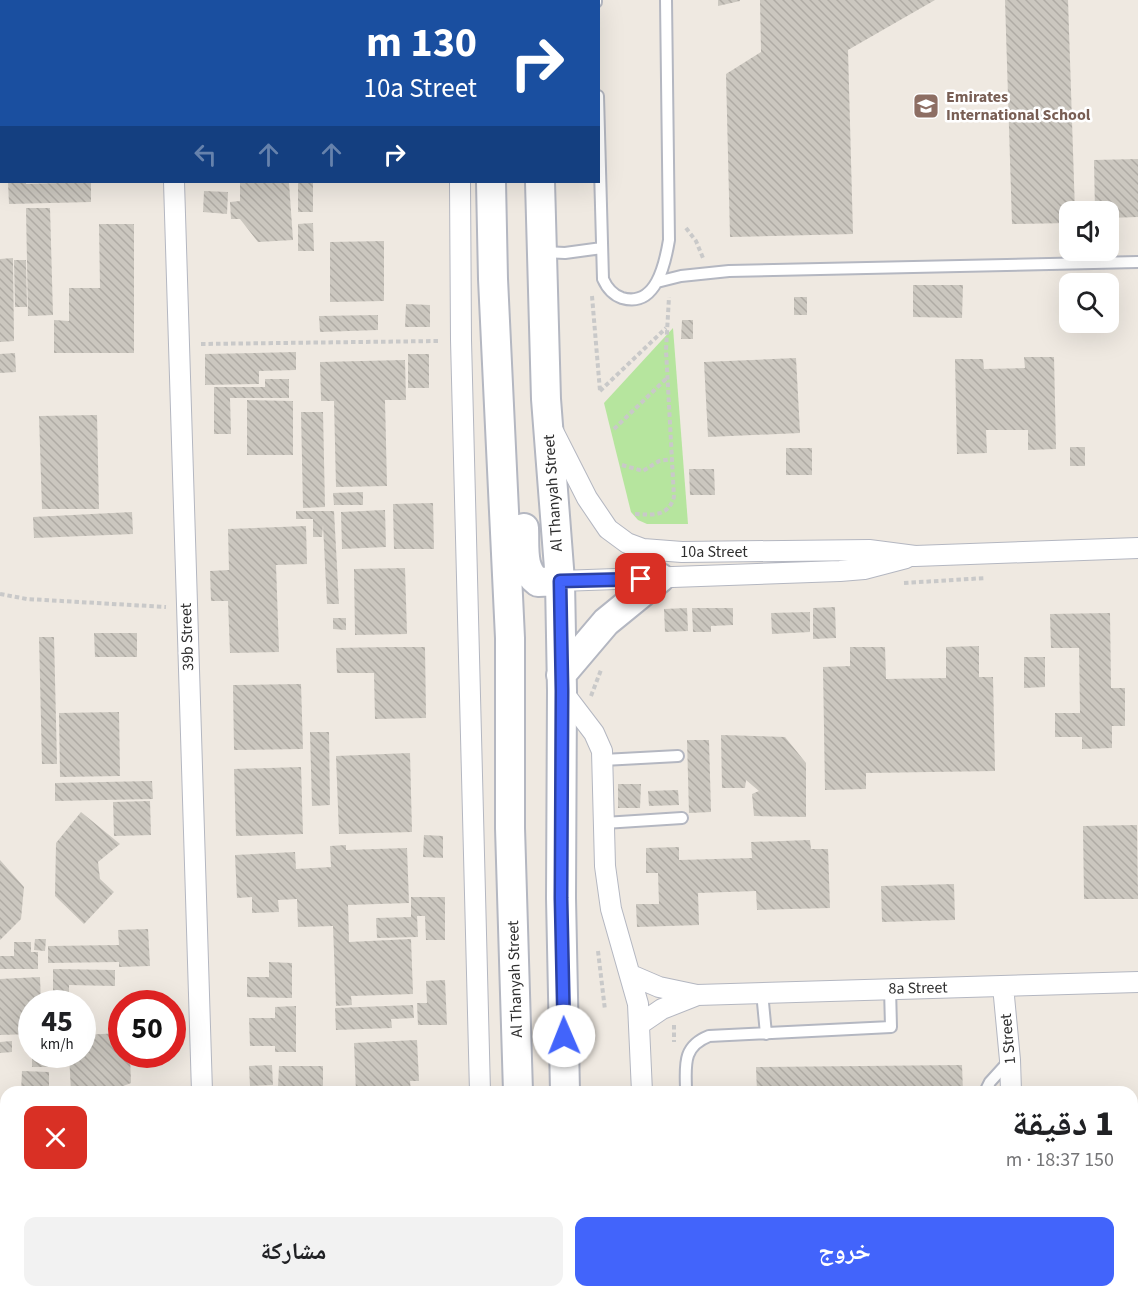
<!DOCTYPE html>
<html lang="ar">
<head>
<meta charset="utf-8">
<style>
	:root { --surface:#fff; --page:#f2f2f2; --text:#202124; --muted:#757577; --accent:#4264fb }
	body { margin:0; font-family:"Source Sans 3","Noto Naskh Arabic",sans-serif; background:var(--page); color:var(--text); direction:rtl; height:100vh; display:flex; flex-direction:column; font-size:22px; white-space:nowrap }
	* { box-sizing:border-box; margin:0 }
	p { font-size:20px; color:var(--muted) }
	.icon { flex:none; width:33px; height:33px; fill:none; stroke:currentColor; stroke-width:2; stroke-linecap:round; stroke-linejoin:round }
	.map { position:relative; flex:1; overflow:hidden; direction:ltr }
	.panel { position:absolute; left:0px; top:1086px; width:1138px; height:212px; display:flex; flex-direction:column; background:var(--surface); border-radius:18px 18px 0 0; box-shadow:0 6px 24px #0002; direction:rtl }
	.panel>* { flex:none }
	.hud { position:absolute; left:0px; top:0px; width:600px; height:183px; box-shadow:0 6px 24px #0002; direction:rtl; background:#1a4fa0; color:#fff; overflow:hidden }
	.tools { position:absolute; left:1059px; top:201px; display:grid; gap:12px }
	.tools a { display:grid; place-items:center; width:60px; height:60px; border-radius:12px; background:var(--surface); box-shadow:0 6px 24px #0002; font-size:30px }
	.speed { position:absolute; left:18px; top:990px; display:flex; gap:12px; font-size:30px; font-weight:700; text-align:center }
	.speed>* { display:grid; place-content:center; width:78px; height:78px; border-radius:50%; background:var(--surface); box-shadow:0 6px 24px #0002; line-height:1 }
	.speed small { font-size:15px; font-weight:400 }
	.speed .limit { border:9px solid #d22; background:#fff; color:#111 }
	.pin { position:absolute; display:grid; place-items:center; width:51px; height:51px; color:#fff; margin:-26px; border-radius:12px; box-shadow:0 3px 9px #0006 }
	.me { position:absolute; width:66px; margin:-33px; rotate:359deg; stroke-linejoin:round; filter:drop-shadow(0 0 4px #0008) }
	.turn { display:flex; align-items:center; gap:21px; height:126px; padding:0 24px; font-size:27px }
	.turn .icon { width:78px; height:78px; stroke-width:2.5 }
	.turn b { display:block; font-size:42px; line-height:51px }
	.lanes { display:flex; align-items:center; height:57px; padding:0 24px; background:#0003; justify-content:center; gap:30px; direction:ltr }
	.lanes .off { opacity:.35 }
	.round { display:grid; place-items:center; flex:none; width:63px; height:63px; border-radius:12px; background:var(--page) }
	.summary { display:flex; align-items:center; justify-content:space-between; height:102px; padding:0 24px }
	h1 { font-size:36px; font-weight:800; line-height:45px }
	.action { display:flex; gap:12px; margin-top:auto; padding:12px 24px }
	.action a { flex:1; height:69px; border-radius:12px; background:var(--accent); color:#fff; font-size:24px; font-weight:800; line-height:69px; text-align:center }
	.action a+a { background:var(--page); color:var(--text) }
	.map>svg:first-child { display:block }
</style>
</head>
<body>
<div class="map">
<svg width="1138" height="1297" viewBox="0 0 1138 1297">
	<defs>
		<pattern id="building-back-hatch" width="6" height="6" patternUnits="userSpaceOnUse" patternTransform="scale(1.5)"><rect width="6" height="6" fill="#cbc7bf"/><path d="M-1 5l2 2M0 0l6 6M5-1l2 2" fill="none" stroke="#afaba4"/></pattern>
	</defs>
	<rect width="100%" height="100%" fill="#efe9e1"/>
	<path fill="#b6e59e" d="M673 328 688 524H647L638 520 631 512 604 403Z"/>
	<path fill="url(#building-back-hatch)" d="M718 0H740V1L718 6Z
		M760 0H935L848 50 853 234 730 237 726 74 761 52Z
		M1005 0H1068L1075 212H1070V223L1012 224Z
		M1138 159V217L1108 218V212H1095L1094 160Z
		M8 182H26V184L91 182V202L9 204Z
		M240 182 289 183 293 240 258 242 240 219H231L230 202 240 201Z
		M298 182H313V212H298Z
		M204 191 228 192 227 214 203 212Z
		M26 208H50L53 315 28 316Z
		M313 223 314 251H298V224Z
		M99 224H134V353H54V320L69 321V288H100Z
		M384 241V301L330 302V242Z
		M13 258 14 341 0 342V259Z
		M14 260H26L27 307H15Z
		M913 285H963L962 318 913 317Z
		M794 297H807V315H794Z
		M406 304 430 305V327H405Z
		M378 315V330L320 332 319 316Z
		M682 320H693V339H681Z
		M296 352V370L259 371V384L205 385V354Z
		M15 353 16 372 0 373V354Z
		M408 354H429V388H408Z
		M1024 357H1054L1056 449 1028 450V430H986L987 453 957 454 955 359H983L984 369 1025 368Z
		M796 358 800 433 708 437 704 362Z
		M405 360 406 400H385L387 486 336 487 334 401H321L320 362Z
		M265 379H289V398H230L231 434H214V387H265Z
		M247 400 293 401V455H247Z
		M301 412H323L325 507 303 508Z
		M97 415 99 509H42L39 416Z
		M1070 447H1085V466H1070Z
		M786 448H812V475H786Z
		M689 469H714L715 495H690Z
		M363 492V505H334L333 493Z
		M433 503 434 549H394L393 504Z
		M385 510 386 547 342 549 341 512Z
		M296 511H334L339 604H327L323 525 322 537H313V519H296Z
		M132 512 133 534 34 538 33 517Z
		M306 526 307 564 276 565 279 652 230 653 228 601H211L210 571 229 570 228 529Z
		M405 568 407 634 355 635 354 569Z
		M835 607 836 638 813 639V608Z
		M687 608 688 631 665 632 664 609Z
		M692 608H733V625L711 626V632H693Z
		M810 612V632L772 634 771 613Z
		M1110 613 1111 688H1125V726H1112V748L1082 749V737H1055V713H1080L1079 648H1051L1050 614Z
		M333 618H346V630L333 629Z
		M94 633H137V657H95Z
		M39 637H54L57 764H42Z
		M979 646V677H993L995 771 866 773V789L825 790 823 667 850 666V647H885L886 679 946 678V647Z
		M389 647H425L426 718 375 719 374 673H337L336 648Z
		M1024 657H1045V687L1024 688Z
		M301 684 303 749 234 750 233 685Z
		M119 712 120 776 60 777 59 713Z
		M310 732H329L330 805 312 806Z
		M721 735 785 737 806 763V817L754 816 752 794 759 791 746 780 745 788H722Z
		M687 740H709L711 812 689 813Z
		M410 753 412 832 339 834 336 756Z
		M301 767 303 834 236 836 234 769Z
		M152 781 153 799 55 801V783Z
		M618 784H641L640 808H618Z
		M678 790 679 805 649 806 648 791Z
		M150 801 151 835 114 836 113 802Z
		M81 812 120 844 98 862 100 879 114 892 84 924 55 896 56 843Z
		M1137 825 1138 899H1084L1083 826Z
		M424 835 443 836V858L423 857Z
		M810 840 811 849H828L830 908 757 910 756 891 698 893 699 925 637 927 636 904H659L658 873H646V848L679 847V860L752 858 751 842Z
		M346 845V850L407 848 409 903 348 905 349 942 411 939 413 994 351 996 352 1005 336 1006 333 926 298 927 297 899 278 900 279 912 252 913V897L237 898 235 855 295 852 296 869 331 867 330 846Z
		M0 860 24 887 21 919 0 940Z
		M954 884 955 920 882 922 881 886Z
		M411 897H445V940H426L425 916H417L418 937 377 938 376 918 411 917Z
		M148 929 150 966 119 967V962L48 963V946L119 945 118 930Z
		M35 939H46L45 951 34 950Z
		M14 942H31V952H38V969H0V956H14Z
		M269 962 292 963V998L247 997V977H269Z
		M53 969 115 970V986L69 985V1004H53Z
		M40 977 41 1004H32V1034L0 1035V979Z
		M445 980 447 1025H418L417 1003H427L426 981Z
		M413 1005 414 1018 391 1019 392 1028 336 1030 335 1008Z
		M296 1006V1052H275V1046H250L249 1018H275V1007Z
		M122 1033V1054H130L131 1083 108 1092H71L69 1054H82V1035Z
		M417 1040 419 1081H410L411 1092H356L354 1043Z
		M12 1041V1052L0 1053V1042Z
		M32 1054H48V1067H32Z
		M272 1065 273 1085 250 1086 249 1066Z
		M962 1065 963 1092H757L756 1067Z
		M279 1066H323V1087H278Z
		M22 1071 49 1072V1092H21Z
		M0 1259H6V1292H38V1297H0Z
		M1132 1271H1138V1297H1064V1292H1132Z
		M50 1292H65V1297H49Z
		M112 1292H172V1295H112Z
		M255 1292H292V1297H255Z
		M302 1292H336V1297H303Z
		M739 1292H971V1297H740Z
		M1028 1292H1048V1294H1028Z"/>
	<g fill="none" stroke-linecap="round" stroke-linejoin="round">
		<defs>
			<path id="service" d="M596 0V2
				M598 96 603 279C607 288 613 295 622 298 656 308 665 264 669 240L666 0
				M543 252 565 253 602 248
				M657 282 681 276 729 271 1138 262
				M603 760 678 756
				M604 823 682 818
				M762 992 766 1034
				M686 1092C686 1067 681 1047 709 1036L891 1027 890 988
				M985 1092 990 1082 1010 1060
				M689 1292 690 1297"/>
			<path id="minor" d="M169 0V2
				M447 0V2
				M0 21H2
				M174 182 202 1092
				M460 182 461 340 480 1092
				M552 429 587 498 608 529 627 543 643 549 682 552 869 550 915 556 1138 548
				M560 581 840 571 864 569 906 558
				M562 691 594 733 602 751 605 866 611 909 638 1004 642 1092
				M631 975 659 987 697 995 1138 982
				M1003 986 1010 1060 1011 1092
				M640 1024 662 1009 695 996
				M0 1186H6
				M489 1292 490 1297
				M647 1292 648 1297
				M1016 1292 1017 1297"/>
			<path id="secondary" d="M487 0V2
				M536 0V2
				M491 182 493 279 510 638V828L518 1092
				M540 182 546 399 560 581 562 691 561 898 565 1092
				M524 528C525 547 521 570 538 582L560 581
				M561 675 606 622 660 578
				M522 1292V1297
				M569 1292 570 1297"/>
		</defs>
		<use href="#service" stroke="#b4b7c1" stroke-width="14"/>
		<use href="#minor" stroke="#b4b7c1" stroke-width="22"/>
		<use href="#secondary" stroke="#b4b7c1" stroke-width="32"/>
		<path stroke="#c9c9c9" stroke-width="4" stroke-dasharray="4.5 3" stroke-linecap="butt" d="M686 228 696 241 703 258
			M592 296 600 391
			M201 344 439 341
			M600 391 666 328
			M614 429 668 377
			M622 465 643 471 659 461 672 459
			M635 514C653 515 668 517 674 497L666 350 669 297
			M904 583 986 578
			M0 594 27 599 166 607
			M591 696 601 670
			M598 951 605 1010
			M674 1025V1042"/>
		<use href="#service" stroke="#fff" stroke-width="10"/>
		<use href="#minor" stroke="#fff" stroke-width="20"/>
		<use href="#secondary" stroke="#fff" stroke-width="28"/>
	</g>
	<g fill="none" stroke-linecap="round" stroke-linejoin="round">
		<defs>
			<path id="route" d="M564 1036 561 898 562 691 560 581 641 579"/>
		</defs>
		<use href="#route" stroke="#2b41a3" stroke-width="15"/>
		<use href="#route" stroke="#4264fb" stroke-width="10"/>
	</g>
	<defs>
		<symbol id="school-square" viewBox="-11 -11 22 22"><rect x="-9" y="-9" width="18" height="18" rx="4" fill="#8d6e63" stroke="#fff"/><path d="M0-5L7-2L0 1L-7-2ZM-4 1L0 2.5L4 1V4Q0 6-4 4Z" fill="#fff"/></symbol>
	</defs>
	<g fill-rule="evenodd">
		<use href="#school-square" x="911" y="91" width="30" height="30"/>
	</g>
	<g text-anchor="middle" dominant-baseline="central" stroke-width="5" stroke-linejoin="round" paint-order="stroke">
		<g font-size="16" font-weight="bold" fill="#785e54" stroke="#fff" text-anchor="start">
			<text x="946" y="97">Emirates<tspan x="946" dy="18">International School</tspan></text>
		</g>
		<g font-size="16" fill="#2e2e2e" stroke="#fff">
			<text transform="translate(553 493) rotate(-94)">Al Thanyah Street</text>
			<text x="714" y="552">10a Street</text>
			<text transform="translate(187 637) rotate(-92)">39b Street</text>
			<text transform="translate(515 979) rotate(-92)">Al Thanyah Street</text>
			<text transform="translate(918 988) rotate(-1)">8a Street</text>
			<text transform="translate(1008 1039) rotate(-95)">1 Street</text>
		</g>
	</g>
</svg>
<div class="tools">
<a><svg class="icon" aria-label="sound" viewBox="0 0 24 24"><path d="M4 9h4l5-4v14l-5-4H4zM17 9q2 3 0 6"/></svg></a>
<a><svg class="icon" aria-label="search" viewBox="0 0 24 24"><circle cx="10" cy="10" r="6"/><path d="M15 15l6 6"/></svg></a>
</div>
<div class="speed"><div>45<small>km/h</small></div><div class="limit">50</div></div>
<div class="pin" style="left:641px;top:579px;background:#d93025"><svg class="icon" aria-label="arrive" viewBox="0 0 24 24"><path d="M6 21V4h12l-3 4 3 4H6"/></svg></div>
<svg class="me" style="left:564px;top:1036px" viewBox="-20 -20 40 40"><circle r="19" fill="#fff"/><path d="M0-13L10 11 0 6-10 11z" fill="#4264fb"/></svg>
<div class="hud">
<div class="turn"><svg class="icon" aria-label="right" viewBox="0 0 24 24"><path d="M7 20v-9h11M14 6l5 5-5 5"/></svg><div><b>130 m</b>10a Street</div></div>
<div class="lanes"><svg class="icon off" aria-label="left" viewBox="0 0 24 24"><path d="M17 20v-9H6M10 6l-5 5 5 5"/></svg><svg class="icon off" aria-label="ahead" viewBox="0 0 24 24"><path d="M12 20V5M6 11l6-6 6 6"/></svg><svg class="icon off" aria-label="ahead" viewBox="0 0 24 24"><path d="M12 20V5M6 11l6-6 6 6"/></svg><svg class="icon" aria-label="right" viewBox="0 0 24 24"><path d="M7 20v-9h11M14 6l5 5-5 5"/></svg></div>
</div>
<section class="panel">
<div class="summary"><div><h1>1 دقيقة</h1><p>150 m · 18:37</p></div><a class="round" style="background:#d93025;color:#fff"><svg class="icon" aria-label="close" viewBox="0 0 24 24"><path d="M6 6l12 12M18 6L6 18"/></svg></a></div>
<div class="action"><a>خروج</a><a>مشاركة</a></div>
</section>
</div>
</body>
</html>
